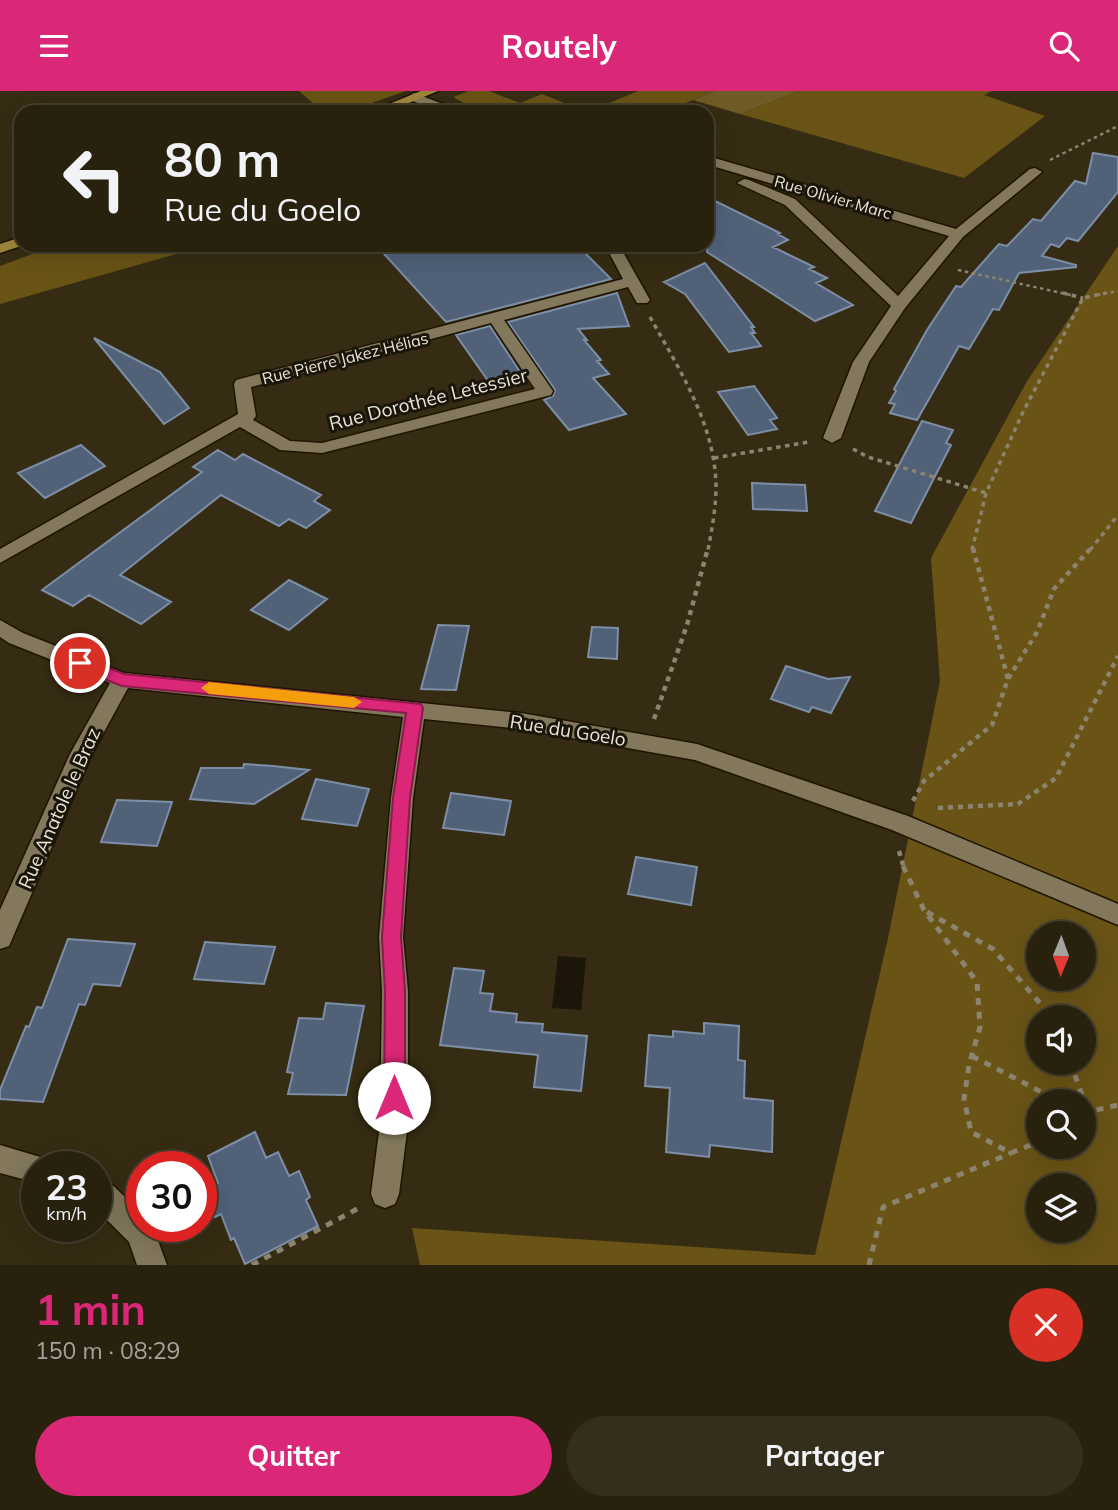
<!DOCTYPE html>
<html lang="fr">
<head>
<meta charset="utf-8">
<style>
	:root { --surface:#28210e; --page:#342e1c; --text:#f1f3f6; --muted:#a5a39e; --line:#443e2e; --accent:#db2777 }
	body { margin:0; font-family:Mulish,sans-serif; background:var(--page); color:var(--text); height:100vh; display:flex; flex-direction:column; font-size:26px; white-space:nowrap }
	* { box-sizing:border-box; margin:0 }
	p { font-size:23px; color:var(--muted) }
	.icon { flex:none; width:38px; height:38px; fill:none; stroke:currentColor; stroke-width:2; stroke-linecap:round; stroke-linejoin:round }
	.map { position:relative; height:1174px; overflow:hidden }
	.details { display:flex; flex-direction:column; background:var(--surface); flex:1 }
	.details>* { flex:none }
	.banner { position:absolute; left:14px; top:14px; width:700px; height:147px; border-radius:21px; box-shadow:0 7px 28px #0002,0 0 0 2px var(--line); background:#28210e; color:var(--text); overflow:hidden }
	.needle { width:46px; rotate:181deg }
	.buttons { position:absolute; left:1026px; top:830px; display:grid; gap:14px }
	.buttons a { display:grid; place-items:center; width:70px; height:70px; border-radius:50%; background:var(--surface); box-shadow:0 7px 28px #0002,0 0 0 2px var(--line); font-size:35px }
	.speed { position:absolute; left:21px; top:1060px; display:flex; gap:14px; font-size:35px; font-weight:700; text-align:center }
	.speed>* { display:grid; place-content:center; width:91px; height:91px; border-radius:50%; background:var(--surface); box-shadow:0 7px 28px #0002,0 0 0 2px var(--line); line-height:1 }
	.speed small { font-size:18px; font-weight:400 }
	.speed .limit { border:10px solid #d22; background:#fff; color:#111 }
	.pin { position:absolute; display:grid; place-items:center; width:60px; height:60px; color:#fff; margin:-30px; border:4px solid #fff; border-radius:50%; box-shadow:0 2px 7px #0007 }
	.me { position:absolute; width:77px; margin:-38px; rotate:0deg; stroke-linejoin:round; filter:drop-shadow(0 0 5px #0008) }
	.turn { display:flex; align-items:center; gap:24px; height:147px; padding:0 35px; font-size:32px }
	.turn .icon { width:91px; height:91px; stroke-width:2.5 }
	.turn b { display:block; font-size:49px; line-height:60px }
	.round { display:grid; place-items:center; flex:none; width:74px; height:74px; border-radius:37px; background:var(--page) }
	.summary { display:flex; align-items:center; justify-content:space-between; height:119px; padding:0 35px }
	h1 { font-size:42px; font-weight:700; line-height:52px; color:var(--accent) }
	.primary-button { display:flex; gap:14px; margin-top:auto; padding:14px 35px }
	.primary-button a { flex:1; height:80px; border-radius:42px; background:var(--accent); color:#fff; font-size:28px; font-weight:700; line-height:80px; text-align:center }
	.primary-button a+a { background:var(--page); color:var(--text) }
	header { display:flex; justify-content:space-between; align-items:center; height:91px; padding:0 35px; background:var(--accent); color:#fff; font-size:32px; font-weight:700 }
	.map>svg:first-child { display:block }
</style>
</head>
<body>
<header><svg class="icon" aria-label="menu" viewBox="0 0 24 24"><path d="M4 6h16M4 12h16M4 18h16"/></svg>Routely<svg class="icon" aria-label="search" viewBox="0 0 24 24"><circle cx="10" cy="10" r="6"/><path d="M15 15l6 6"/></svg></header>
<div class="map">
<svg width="1118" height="1174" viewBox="0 0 1118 1174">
	<rect width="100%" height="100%" fill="#362c13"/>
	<path fill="#695315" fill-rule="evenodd" d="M299 0H406L346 21H323Z
		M469 0H489L520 12 542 3 586 21H480L453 6Z
		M638 0H715L664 21H588Z
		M799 0H992L984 4 1045 25 964 87 740 23Z
		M57 154H208L0 213V175Z
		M1118 155V1174H420L412 1137 815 1164 888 847 940 590 931 467 1027 290ZM1038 842H1083V887H1038ZM1038 926H1083V971H1038ZM1038 1010H1083V1055H1038ZM1038 1094H1083V1139H1038Z"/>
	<path fill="#6f5b26" d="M715 0H799L740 23 693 9Z"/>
	<path fill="#1b1609" d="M558 865 586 867 581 919 552 917Z"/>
	<path fill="#506178" stroke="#7c8fa7" stroke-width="2" d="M1093 62 1118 66V101L1078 150 1067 147 1059 156 1051 153 1042 165 1076 174V176L1019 182 999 219 993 218 969 258 959 255 917 329 890 322 895 313 889 312 896 300 894 298 927 239 956 195 961 196 999 153 1007 155 1033 128 1041 130 1075 90 1086 93Z
		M707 106 780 142 778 143 788 149 773 156 814 176 809 178 827 187 816 192 853 214 815 230 707 161Z
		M376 154H577L611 188 446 231Z
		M705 172 754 236H751L755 242H751L761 255 729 261 685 203 664 191Z
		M617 202 629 235 578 238 587 249H584L601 269 597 270 609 283 593 287 626 323 569 339 544 309 553 305 555 299 508 231Z
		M490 235 524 287 491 294 456 244Z
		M94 247 160 281 189 317 164 333Z
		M754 295 777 327 770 329 777 338 748 344 718 301Z
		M922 330 953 339 946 352 951 354 911 432 875 420Z
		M81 354 105 375 45 407 18 382Z
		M218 359 235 369 243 363 321 404 314 410 330 419 306 437 289 428 279 435 221 404 120 484 171 511 141 533 89 504 73 515 42 499 202 381 193 376Z
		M752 392 805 394 807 420 753 418Z
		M289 489 327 508 289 539 251 519Z
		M438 534 469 535 456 599 421 598Z
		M592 536 618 537 617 568 588 566Z
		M786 575 828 588 850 586 831 622 812 616 809 621 771 608Z
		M244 673 273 675 309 679 254 713 190 708 201 677H243Z
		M316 688 369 698 357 735 302 728Z
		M451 702 511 710 504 744 443 737Z
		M117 709 172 711 157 755 101 751Z
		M636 766 697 776 691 814 628 803Z
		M68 848 135 853 120 895 93 893 85 914 79 913 43 1011 0 1008V999L26 935 29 936 37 916 42 917Z
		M205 851 275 856 264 893 194 888Z
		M454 877 484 880 480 902 493 903 490 920 517 923 516 931 543 933 542 941 587 945 581 1000 534 996 538 964 440 954Z
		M326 912 364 915 346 1004 288 1003 293 982 287 981 299 927 323 928Z
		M704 932 739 935 738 969 745 970 744 1007 773 1010 772 1061 710 1054 709 1066 666 1061 670 997 645 995 649 944 673 946V940L704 943Z
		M255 1041 266 1067 278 1061 289 1085 299 1080 310 1106 306 1109 318 1135 245 1173 234 1147 231 1149 221 1123 215 1126 205 1098 218 1092 208 1065Z"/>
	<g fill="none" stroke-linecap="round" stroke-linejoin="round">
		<defs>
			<path id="minor" d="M414 2 456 18 458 21H441L410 9 408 6Z
				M711 66 956 138 1030 78 1035 77 1042 81 963 146 905 217 869 271 841 347 832 352 823 347 853 271 891 215 785 114 737 92 744 88 749 89 795 108 898 205 949 145 712 75 707 76V67Z
				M605 154H619L650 209 647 212H637L628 196 504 229 553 300 551 304 322 362 280 359 240 336 0 472V458L238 323 234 293 236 289 623 188ZM491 232 535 298 322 352 290 350 253 329 256 325 251 296Z
				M0 529 23 542 124 582 521 622 697 653 908 725 1118 813V834L892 739 695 669 521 638 424 628 413 707 403 846 408 900V1033L399 1103 395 1113 385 1117 375 1113 371 1103 380 1033 382 900 379 846 391 707 403 626 128 597 92 663 9 855 0 858V819L70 663 110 592 9 552 0 546Z
				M0 1054 47 1068 50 1076H37V1092L0 1082Z
				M96 1084 106 1088 142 1122V1136H153L167 1174H137L129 1151 96 1118Z"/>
			<path id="major" d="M421 0H438L387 21H369Z
				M21 146V154H24L0 162V153Z"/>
		</defs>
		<use href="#minor" stroke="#1e1400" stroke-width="3"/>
		<use href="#major" stroke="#1e1400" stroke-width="3"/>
		<path stroke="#8c846f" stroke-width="2.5" stroke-dasharray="3.5 3.5" stroke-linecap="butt" d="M1050 69 1118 35
			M958 179 1071 204
			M1097 204 1118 200"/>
		<path stroke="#8c846f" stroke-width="3.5" stroke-dasharray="4.5 4.5" stroke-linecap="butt" d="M1063 202 1083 207
			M650 226C679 278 715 333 716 395 716 416 712 438 708 459
			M853 358 868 366 986 402
			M714 367 809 351
			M972 459 986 402 1023 321 1083 207 1106 202
			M1090 459 1118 424"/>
		<path stroke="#8c846f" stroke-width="4.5" stroke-dasharray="5 5" stroke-linecap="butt" d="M973 457 1008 588
			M654 628 687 534 708 457
			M913 710 924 690 992 634 1008 588 1037 541 1054 498 1091 457
			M938 717 1018 713 1056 687 1118 565
			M899 760 904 777"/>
		<path stroke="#8c846f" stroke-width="5" stroke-dasharray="7 7" stroke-linecap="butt" d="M903 775 924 819 977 891 980 936 969 974 964 1008 971 1041 1011 1062 1038 1051
			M927 821 993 858 1052 926
			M972 965 1059 1010
			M1070 971 1088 1020
			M1083 1022 1118 1014
			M252 1174 359 1117
			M869 1174 883 1116 1011 1062"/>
		<use href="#minor" fill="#83785c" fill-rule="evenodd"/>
		<use href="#major" fill="#9f863c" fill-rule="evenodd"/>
	</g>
	<path fill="#db2777" stroke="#8e194d" stroke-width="2" d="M80 566 124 583 421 613 423 617 410 707 401 846 405 900V1007L402 1014 394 1017 387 1014 384 1007 385 900 382 846 393 707 406 622 122 595 74 576 72 572Z"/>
	<path fill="#f59e0b" d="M209 591 354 606 362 611 354 617 209 603 201 597Z"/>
	<g text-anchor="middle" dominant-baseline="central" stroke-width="6" stroke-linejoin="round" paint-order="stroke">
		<g font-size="16" fill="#eae4d4" stroke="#1a150a">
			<text transform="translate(833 106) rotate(16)">Rue Olivier Marc</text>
			<text transform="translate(345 267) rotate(-14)">Rue Pierre Jakez Hélias</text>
		</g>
		<g font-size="19" fill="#eae4d4" stroke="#1a150a">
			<text transform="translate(428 308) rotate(-14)">Rue Dorothée Letessier</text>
			<text transform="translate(568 639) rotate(9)">Rue du Goelo</text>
			<text transform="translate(59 717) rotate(-66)">Rue Anatole le Braz</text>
		</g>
	</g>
</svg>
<div class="buttons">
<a><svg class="needle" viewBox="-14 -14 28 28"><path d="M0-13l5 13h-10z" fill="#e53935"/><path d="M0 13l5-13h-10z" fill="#a5a39e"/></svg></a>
<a><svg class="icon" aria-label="sound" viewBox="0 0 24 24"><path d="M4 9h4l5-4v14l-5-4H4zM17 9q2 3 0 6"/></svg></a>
<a><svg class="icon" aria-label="search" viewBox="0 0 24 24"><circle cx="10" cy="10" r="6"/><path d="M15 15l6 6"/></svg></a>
<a><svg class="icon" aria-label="layers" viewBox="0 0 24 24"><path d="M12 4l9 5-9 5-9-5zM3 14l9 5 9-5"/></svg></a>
</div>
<div class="speed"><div>23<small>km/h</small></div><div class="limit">30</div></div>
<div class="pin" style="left:80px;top:572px;background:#d93025"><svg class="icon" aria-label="arrive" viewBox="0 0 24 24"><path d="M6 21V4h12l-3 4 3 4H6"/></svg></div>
<svg class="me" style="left:394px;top:1007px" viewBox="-20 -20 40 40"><circle r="19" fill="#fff"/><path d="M0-13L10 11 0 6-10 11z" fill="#db2777"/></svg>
<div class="banner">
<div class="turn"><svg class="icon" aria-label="left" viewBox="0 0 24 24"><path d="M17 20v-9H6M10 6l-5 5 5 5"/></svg><div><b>80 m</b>Rue du Goelo</div></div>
</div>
</div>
<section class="details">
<div class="summary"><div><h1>1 min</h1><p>150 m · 08:29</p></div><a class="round" style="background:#d93025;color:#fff"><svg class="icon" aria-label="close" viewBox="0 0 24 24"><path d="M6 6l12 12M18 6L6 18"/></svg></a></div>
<div class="primary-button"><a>Quitter</a><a>Partager</a></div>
</section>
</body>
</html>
